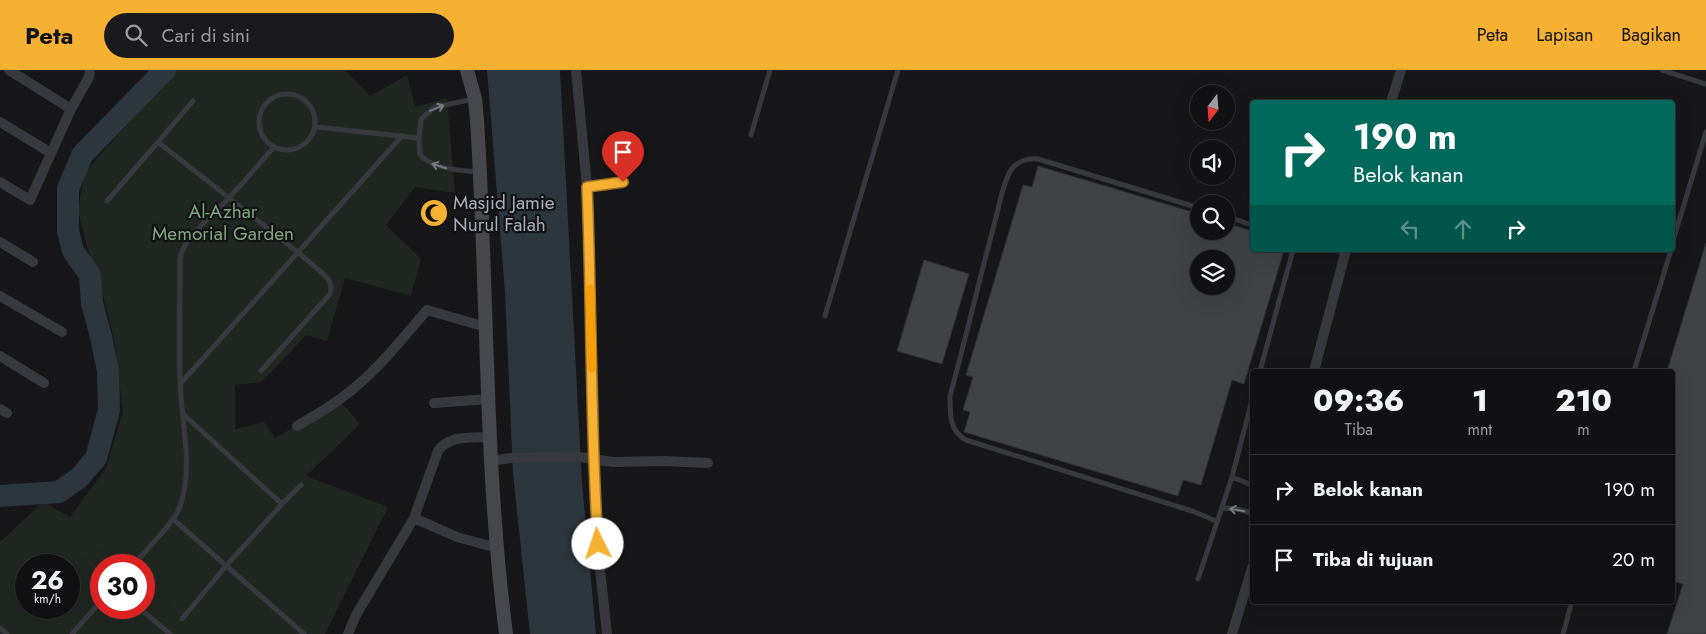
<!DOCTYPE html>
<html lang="id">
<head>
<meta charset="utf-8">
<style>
	:root { --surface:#111113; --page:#1a1a1c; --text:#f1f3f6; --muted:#9c9da0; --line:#303133; --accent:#f6b132 }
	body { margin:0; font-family:Jost,sans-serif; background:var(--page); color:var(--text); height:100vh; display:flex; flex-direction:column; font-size:19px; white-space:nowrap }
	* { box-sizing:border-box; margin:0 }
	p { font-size:16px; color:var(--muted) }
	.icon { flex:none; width:28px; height:28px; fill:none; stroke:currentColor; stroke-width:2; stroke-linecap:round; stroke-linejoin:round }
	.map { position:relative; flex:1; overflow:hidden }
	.details { position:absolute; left:1250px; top:299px; width:425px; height:235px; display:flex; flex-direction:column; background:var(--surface); border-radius:5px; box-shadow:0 5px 20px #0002,0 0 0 1px var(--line) }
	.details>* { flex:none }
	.guide { position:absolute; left:1250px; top:30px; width:425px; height:152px; border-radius:5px; box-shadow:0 5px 20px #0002,0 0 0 1px var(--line); background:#00695c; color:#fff; overflow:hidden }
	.needle { width:32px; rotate:197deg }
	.buttons { position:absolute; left:1190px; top:15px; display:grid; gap:10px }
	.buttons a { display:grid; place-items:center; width:45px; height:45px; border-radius:50%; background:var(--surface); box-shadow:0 5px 20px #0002,0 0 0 1px var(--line); font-size:25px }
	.speed { position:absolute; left:15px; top:484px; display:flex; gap:10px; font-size:25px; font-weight:700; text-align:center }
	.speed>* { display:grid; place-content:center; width:65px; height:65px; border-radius:50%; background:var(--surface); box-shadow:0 5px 20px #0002,0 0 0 1px var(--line); line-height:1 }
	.speed small { font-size:12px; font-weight:400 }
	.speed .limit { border:8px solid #d22; background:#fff; color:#111 }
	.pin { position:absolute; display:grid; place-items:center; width:42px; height:42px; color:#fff; margin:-51px -21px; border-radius:50% 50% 50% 0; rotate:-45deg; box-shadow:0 0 5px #0007 }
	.pin .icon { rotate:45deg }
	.me { position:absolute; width:55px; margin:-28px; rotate:356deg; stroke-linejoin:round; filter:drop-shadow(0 0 4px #0008) }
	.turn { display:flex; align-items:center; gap:18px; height:105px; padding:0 20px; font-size:22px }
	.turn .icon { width:65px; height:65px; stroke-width:2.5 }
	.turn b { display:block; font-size:35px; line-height:42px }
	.lanes { display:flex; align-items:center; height:48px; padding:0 20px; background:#0003; justify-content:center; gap:25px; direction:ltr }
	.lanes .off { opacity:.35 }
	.eta { display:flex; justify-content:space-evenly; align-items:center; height:85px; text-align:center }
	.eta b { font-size:30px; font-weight:800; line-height:35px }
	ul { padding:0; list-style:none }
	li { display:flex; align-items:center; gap:15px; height:70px; padding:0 20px; border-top:1px solid var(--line) }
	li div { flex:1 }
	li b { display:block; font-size:19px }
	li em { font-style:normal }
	header { display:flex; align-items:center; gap:30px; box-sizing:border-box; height:70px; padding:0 25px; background:var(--accent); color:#111 }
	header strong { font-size:24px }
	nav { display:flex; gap:28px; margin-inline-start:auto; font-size:18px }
	.search { width:350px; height:45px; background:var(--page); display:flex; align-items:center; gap:12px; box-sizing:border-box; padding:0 18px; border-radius:28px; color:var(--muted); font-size:19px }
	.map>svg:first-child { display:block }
</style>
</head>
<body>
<header>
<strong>Peta</strong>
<div class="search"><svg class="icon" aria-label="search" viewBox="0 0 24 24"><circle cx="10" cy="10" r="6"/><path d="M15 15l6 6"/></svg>Cari di sini</div>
<nav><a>Peta</a><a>Lapisan</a><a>Bagikan</a></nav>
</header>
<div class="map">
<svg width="1706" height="564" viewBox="0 0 1706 564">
	<rect width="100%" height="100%" fill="#171719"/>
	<path fill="#1f2720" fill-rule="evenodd" d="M176 0H344L370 26 407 5 415 37 447 28 455 123 415 117 386 155 421 189 411 226 345 208 327 271 306 265 262 312 235 315V359L264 352 275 368 340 331 360 354 306 406 388 437 325 564H0V472L43 432 70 447 106 398 123 342 114 268 101 218 87 176 78 140 85 102ZM26 495H69V538H26ZM101 495H144V538H101Z"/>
	<path fill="#2c363d" d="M487 0H560L582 413 596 564H530L513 403 505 222Z"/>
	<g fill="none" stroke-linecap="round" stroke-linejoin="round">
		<path stroke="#2c363d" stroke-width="22" d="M0 426 59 422 79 408 96 388 109 340 108 301 101 267 92 233 90 205 73 181 68 161V119L82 85 165 0"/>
	</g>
	<path fill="#414246" stroke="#313135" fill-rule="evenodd" d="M1038 96 1199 144V161H1226V153L1252 161V180H1284L1244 314 1232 310 1201 415 1183 410 1178 426 964 362 970 342 963 340 973 307 966 305 1023 115 1032 117ZM1199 189H1226V216H1199Z
		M1706 173V564H1667L1683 514 1672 511V301H1667Z
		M924 190 969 204 942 294 897 281Z"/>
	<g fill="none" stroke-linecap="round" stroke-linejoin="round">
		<path stroke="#38393e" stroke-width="5" d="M1662 0 1706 14
			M259 52a28 28 0 1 1 56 0a28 28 0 1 1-56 0Z
			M474 29 435 37 421 49 419 68 420 85C435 100 459 100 478 102
			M316 57 419 68
			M751 65 770 0
			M158 72 193 31
			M107 131 158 72 299 183 322 203 329 210 331 217 330 224 261 301
			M1199 138 1038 89C1028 88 1017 91 1011 100 1002 114 998 142 993 159 978 215 965 271 950 326 950 343 949 361 966 370L1195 442 1216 451
			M1226 146 1252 155
			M1672 174 1706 62
			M1335 180 1345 183
			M825 246 898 0
			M1260 301 1293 180
			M1634 301 1671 180
			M181 313 402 66
			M183 344 282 434 301 415
			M1232 407 1252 415
			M1222 438 1237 439 1252 443
			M173 449 304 564
			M133 495C144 482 173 454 179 439 194 402 182 353 180 314 179 272 180 230 180 188 186 164 212 147 228 129 244 112 259 94 274 77
			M1198 509 1232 407 1252 330
			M139 538 170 564
			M182 549 226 496 282 434
			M0 558 7 564
			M72 564 101 531
			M1563 564 1572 531"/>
		<path stroke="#38393e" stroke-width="10" d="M9 0 71 39
			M576 0 587 117 594 338 593 390 599 490 607 564
			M1391 32 1401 0
			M0 52 51 83
			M0 112 30 130 71 39 89 7 90 0
			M587 117 623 112
			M0 172 33 192
			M0 226 62 262
			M0 286 44 313
			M1314 301 1346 180
			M434 333 488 329
			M0 339 7 343
			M297 356C312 347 327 339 340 329 374 305 400 271 427 240L486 257
			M489 367C472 368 448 365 438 381L414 448 457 467 497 478
			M490 391 511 388 579 387 613 392 664 391 708 393
			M348 564 356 545 414 448
			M1232 564 1252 498"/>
		<path stroke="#46484e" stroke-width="14" d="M467 0 475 29 477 50C488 221 484 393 506 564"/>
	</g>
	<defs><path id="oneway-shaft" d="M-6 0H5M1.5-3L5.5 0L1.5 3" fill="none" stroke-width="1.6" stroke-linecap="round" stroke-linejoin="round" transform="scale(1.25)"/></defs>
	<g stroke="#767982">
		<use href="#oneway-shaft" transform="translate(437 38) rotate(-22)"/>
		<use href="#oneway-shaft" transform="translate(439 96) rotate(-162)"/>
		<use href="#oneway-shaft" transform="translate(1237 440) rotate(-170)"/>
	</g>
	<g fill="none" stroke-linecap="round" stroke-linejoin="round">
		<defs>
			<path id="route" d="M598 474C590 355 592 236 587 117L623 112"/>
		</defs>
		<use href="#route" stroke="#a07320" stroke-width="12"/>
		<use href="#route" stroke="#f6b132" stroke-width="9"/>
		<path stroke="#f59e0b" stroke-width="9" d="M590 219 592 298"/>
	</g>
	<defs>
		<symbol id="mosque-disc" viewBox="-11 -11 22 22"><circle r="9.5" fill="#f6b132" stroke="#121214"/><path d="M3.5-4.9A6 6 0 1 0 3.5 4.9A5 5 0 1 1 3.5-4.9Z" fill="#111"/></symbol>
	</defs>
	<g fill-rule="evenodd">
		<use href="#mosque-disc" x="418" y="127" width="32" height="32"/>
	</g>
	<g text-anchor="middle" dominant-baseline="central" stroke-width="4.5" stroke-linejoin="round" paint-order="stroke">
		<g font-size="19" fill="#a9aeb9" stroke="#121214" text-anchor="start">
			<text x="453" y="132">Masjid Jamie<tspan x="453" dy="22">Nurul Falah</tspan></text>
		</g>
		<g font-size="19" fill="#7fa581" stroke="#121214">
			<text x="223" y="141">Al-Azhar<tspan x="223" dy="22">Memorial Garden</tspan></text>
		</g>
	</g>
</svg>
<div class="buttons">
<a><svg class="needle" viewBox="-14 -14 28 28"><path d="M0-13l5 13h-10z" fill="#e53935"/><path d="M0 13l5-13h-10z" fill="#9c9da0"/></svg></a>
<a><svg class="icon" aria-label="sound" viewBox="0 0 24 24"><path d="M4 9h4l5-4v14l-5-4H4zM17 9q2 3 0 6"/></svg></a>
<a><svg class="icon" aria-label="search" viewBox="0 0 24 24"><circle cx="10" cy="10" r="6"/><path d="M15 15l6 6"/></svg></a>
<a><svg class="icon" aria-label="layers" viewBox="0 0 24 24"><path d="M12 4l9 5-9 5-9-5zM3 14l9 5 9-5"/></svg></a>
</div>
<div class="speed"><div>26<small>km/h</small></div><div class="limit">30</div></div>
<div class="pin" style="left:623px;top:112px;background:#d93025"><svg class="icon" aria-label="arrive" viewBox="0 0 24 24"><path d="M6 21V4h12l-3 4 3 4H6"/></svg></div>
<svg class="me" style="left:598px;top:474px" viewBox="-20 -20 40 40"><circle r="19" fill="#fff"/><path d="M0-13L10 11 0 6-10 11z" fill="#f6b132"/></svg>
<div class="guide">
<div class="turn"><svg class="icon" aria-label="right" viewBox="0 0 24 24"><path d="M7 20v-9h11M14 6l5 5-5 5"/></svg><div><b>190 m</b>Belok kanan</div></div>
<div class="lanes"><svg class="icon off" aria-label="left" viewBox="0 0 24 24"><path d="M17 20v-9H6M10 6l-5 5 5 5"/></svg><svg class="icon off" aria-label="ahead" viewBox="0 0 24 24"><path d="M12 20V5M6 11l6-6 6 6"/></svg><svg class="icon" aria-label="right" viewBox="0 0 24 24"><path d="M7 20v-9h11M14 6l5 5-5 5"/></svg></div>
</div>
<section class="details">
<div class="eta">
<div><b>09:36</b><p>Tiba</p></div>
<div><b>1</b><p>mnt</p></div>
<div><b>210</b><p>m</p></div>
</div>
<ul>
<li><svg class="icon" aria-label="right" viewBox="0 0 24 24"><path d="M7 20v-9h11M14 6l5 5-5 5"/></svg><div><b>Belok kanan</b></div><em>190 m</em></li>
<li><svg class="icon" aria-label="arrive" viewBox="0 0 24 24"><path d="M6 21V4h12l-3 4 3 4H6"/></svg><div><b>Tiba di tujuan</b></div><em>20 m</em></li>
</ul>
</section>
</div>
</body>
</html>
